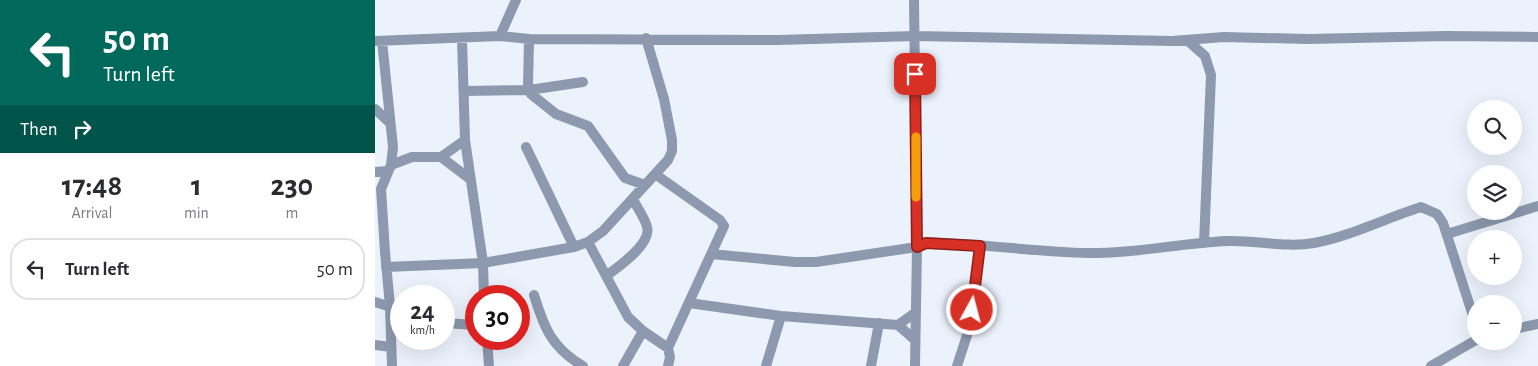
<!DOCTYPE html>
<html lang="en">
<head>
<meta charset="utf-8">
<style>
	:root { --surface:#fff; --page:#f7f7f7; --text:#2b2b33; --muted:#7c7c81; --line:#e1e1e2 }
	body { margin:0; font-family:"Alegreya Sans",sans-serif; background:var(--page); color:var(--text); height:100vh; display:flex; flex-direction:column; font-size:19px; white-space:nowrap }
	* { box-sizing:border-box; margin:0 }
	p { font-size:16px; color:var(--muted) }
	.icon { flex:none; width:28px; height:28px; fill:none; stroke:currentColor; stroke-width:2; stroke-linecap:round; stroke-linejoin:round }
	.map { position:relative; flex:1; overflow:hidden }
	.drawer { display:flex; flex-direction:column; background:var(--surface); width:375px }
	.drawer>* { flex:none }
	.guide { background:#00695c; color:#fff; overflow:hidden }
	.tools { position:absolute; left:1092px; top:100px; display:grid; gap:10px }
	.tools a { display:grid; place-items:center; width:55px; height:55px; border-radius:50%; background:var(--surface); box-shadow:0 5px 20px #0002; font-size:25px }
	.speed { position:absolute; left:15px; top:285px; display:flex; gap:10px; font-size:25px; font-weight:700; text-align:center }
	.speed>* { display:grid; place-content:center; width:65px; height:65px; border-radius:50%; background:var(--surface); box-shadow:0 5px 20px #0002; line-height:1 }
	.speed small { font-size:12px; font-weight:400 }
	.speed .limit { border:8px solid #d22; background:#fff; color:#111 }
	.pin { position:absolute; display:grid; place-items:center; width:42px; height:42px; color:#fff; margin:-21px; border-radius:10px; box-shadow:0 2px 8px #0006 }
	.me { position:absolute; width:55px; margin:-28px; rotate:7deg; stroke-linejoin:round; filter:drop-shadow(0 0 4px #0008) }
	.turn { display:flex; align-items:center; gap:18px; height:105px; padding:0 20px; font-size:22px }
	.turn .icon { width:65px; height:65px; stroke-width:2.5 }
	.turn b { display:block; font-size:35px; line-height:42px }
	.then { display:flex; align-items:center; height:48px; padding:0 20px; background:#0003; gap:10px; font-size:19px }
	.eta { display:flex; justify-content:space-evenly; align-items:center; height:85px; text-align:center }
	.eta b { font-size:30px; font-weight:700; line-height:35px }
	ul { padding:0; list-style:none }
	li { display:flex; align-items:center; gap:15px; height:62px; margin:0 10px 8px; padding:0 10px; border:2px solid var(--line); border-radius:20px }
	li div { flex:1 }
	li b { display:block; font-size:19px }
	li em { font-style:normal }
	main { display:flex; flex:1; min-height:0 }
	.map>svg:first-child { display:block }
</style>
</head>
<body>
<main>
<section class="drawer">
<div class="guide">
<div class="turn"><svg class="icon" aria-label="left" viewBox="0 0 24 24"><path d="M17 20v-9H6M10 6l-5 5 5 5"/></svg><div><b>50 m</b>Turn left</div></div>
<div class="then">Then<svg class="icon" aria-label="right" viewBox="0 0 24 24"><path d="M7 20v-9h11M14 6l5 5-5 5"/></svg></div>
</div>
<div class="eta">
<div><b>17:48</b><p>Arrival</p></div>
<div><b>1</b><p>min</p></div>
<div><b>230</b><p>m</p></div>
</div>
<ul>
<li><svg class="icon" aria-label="left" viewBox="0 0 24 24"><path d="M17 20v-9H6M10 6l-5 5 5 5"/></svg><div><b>Turn left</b></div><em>50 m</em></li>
</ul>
</section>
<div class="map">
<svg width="1163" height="366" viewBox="0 0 1163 366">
	<rect width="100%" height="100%" fill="#ecf2fc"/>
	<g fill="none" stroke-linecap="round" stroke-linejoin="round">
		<path stroke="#8c99ae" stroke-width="10" d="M539 0 542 247 540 366
			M125 36 141 0
			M87 39 90 140 108 263 109 296
			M154 39 153 86 156 94 181 114 213 126 250 178 270 185
			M0 41 125 36 154 39 403 40 540 36 797 41 849 37 933 39 1071 36 1163 37
			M7 41 18 147 16 165 6 189 10 252 15 306 17 366
			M813 41 830 56 836 75 829 243
			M89 91 154 90 208 82
			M0 109 14 122
			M151 147 199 247
			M66 157 95 179
			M16 165 37 157H66L90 140
			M0 172 13 171
			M280 174 345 220 349 226 293 348 295 357 293 366
			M1072 234 1163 206
			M213 242 253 317 268 331 293 348
			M336 254 420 262H441L542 247 551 243C605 243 659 252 713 253 760 254 805 243 852 241 881 240 910 248 939 243 976 236 1011 218 1046 207L1062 214 1068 223 1101 325
			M11 267 108 263 199 247 213 242 228 231 293 160 297 151V140L289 99 271 38
			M231 276C243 267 277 244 272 227 270 218 262 208 258 199
			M159 295C169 328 177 348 208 366
			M0 302 26 310
			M314 303 406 316 523 325 540 340
			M69 323 101 325
			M523 325 541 312
			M1139 329 1163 324
			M112 339 114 366
			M0 345 16 347
			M248 366 268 331
			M391 366 406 316
			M496 366 504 323
			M582 366 595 326 605 246
			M1056 366 1101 340"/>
	</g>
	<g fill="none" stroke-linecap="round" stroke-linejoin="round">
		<defs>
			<path id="route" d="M540 74 542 247 551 243 605 246 597 310"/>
		</defs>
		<use href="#route" stroke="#8d1f18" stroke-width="12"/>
		<use href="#route" stroke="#d93025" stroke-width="9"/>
		<path stroke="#f59e0b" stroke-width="9" d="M541 137V197"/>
	</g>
</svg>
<div class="tools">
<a><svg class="icon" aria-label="search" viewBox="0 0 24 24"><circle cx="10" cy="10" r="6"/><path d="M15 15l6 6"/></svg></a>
<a><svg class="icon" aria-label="layers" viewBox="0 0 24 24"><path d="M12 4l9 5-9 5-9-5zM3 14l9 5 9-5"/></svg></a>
<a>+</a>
<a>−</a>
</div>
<div class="speed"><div>24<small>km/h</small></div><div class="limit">30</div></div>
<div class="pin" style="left:540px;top:74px;background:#d93025"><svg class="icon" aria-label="arrive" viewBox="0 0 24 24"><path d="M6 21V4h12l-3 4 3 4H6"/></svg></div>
<svg class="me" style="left:597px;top:310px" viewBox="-20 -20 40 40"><circle r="17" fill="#d93025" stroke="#fff" stroke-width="3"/><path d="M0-11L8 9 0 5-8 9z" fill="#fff"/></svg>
</div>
</main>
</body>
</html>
